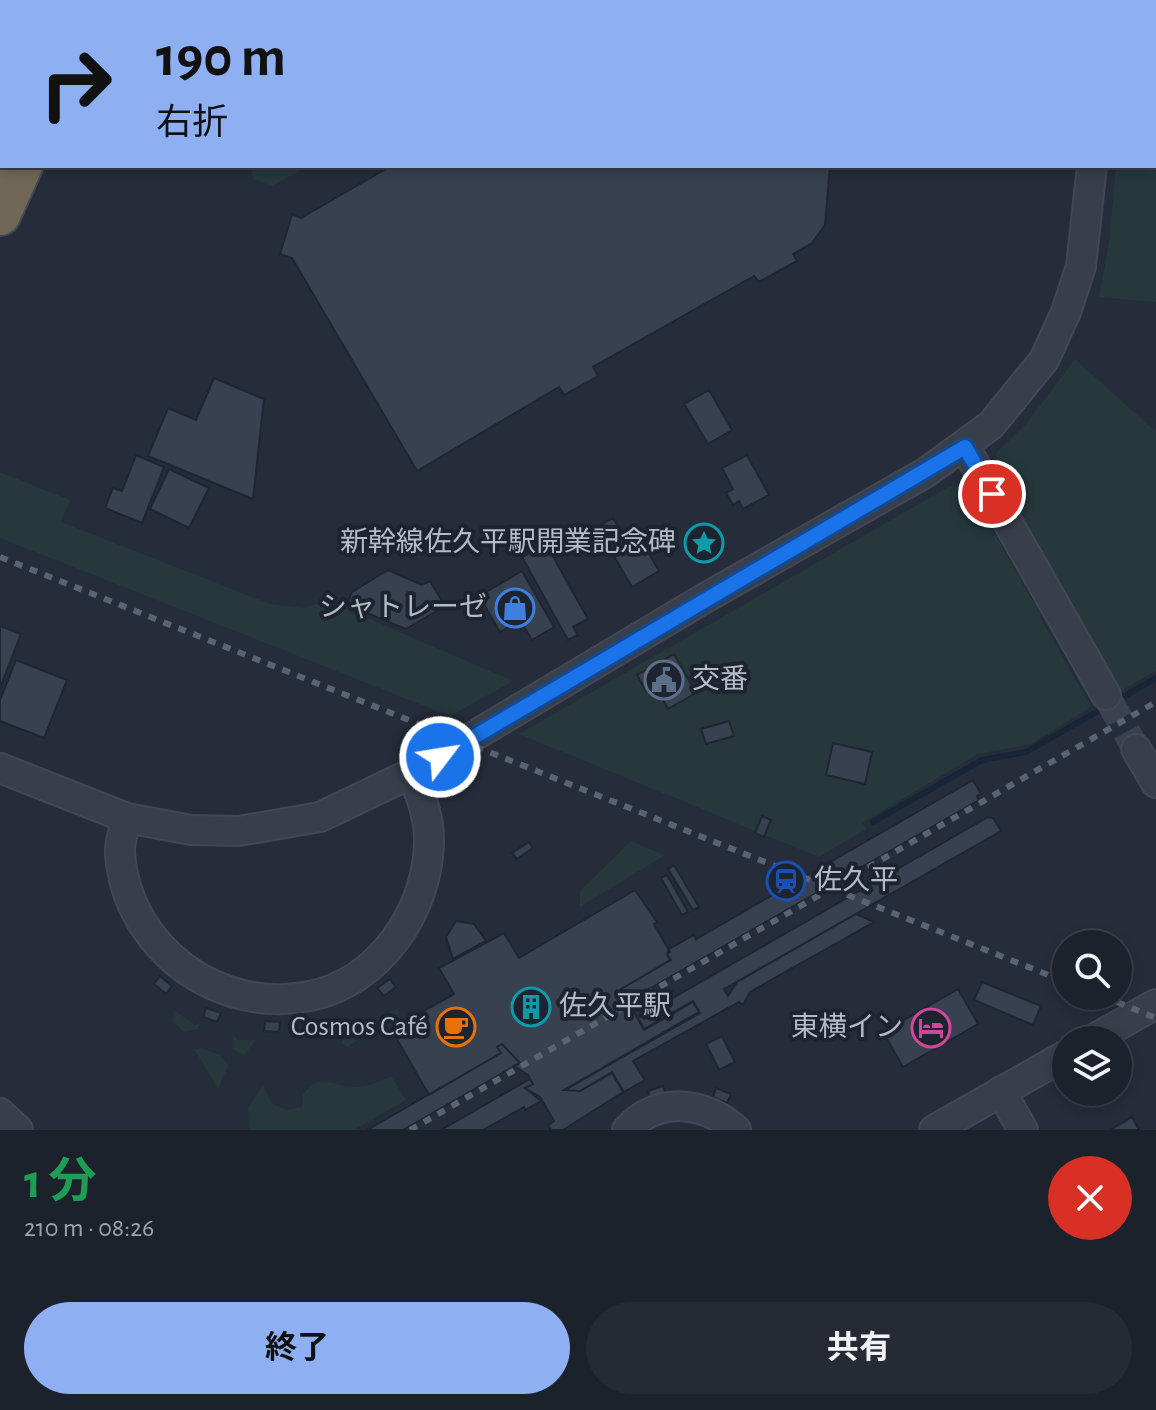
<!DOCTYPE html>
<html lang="ja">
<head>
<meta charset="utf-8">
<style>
	:root { --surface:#1c222c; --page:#252a34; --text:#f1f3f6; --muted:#a0a4a9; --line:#3a3f48; --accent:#8eaff1 }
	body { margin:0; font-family:"Alegreya Sans","Noto Sans JP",sans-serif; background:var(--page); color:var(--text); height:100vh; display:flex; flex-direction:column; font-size:30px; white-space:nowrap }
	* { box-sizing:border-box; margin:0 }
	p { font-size:26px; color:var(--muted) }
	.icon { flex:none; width:44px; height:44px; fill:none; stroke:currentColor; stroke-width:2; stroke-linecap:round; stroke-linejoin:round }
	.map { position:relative; height:1130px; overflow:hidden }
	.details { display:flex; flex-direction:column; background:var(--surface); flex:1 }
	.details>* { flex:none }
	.hud { position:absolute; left:0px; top:0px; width:1156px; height:168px; box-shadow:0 4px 12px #0003,0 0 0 2px var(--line); background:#8eaff1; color:#111; overflow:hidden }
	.controls { position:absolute; left:1052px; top:930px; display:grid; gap:16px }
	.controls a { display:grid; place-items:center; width:80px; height:80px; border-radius:50%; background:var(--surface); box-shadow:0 4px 12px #0003,0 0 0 2px var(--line); font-size:40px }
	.pin { position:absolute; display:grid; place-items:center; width:68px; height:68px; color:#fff; margin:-34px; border:4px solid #fff; border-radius:50%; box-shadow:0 2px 8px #0007 }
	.me { position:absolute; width:88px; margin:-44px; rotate:59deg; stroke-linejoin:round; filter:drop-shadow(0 0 6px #0008) }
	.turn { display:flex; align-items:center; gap:28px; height:168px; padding:0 24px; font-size:36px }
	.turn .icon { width:104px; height:104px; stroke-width:2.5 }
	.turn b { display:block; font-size:56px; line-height:68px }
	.round { display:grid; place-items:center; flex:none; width:84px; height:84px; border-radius:42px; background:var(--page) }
	.summary { display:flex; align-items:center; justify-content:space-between; height:136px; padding:0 24px }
	h1 { font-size:48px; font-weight:700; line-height:60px; color:#1e9e55 }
	.action { display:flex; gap:16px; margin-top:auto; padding:16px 24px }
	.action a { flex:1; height:92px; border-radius:48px; background:var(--accent); color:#111; font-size:32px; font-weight:700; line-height:92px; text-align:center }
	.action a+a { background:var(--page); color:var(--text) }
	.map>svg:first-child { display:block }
</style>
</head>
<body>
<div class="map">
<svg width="1156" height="1130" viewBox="0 0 1156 1130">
	<rect width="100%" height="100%" fill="#252d3b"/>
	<path fill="#26383c" d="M1131 0H1156V302L1099 297 1109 243 1116 166H1154V2Z
		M251 166H308L272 186 253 179Z
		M1075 359 1156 432V671L1119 692 1055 579 1040 617 1091 707 1031 744 978 754 862 823 866 829 819 857 519 734 950 486H968L1033 602 1047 563 994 466 997 452 1026 424Z
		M0 472 70 500 61 522 270 604 304 608 328 601 513 681 450 716 0 538Z
		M631 841 665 855 580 907V891Z
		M397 1009 400 1013 347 1047 342 1043 350 1023 368 1022Z
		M174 1010 195 1025 200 1023 198 1029 184 1032 173 1022Z
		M233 1035 238 1040H256L244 1055 232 1049Z
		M200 1048 220 1055 228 1066 218 1089 195 1050Z
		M391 1076 406 1100 354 1130H249L248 1108 263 1086 272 1104 287 1110 302 1107 303 1094C323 1070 332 1088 355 1087 368 1087 380 1082 391 1076Z"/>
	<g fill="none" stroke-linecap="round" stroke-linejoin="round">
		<path stroke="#182438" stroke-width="6" d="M873 822 982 760 1026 752 1156 678"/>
	</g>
	<path fill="#374150" stroke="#1f2632" stroke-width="2" d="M567 0H844L567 2Z
		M391 166H830L825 225 812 243 793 254 797 261 759 282 754 276 593 367 598 376 564 395 559 387 417 471 292 258 280 254 292 214 301 218Z
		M214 378 264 399 253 499 148 456 168 408 196 420Z
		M709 390 732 430 708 444 684 404Z
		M136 455 164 467 142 523 105 508 113 488 122 491Z
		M747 455 769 495 743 509 739 501 733 505 726 493 733 489 722 468Z
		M169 469 209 488 189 528 150 509Z
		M613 518 623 535 634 528 659 571 632 587 597 527Z
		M546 544 588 619 573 627 578 635 568 640 522 557Z
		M388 570 422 585 430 581 445 606 406 629 347 605 352 592Z
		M522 571 554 627 532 640 520 620 500 632 479 596Z
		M0 626 21 634 0 688Z
		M674 654 696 693 668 709 655 685 646 691 637 675Z
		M16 660 67 680 44 738 0 721V700Z
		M729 721 734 736 706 744 701 729Z
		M833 743 872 752 865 784 826 775Z
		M973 780 981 794 977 796 979 800 628 1001 621 989 671 960 667 954 669 949 694 935 696 939Z
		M762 816 771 820 764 837 755 833Z
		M988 817 993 818 1001 831 724 989 728 996 737 982 856 914 874 922 750 992 743 1005 739 1002 633 1061 645 1080 624 1092 612 1072 580 1091 565 1090 700 1013 693 1001 644 1029 638 1018Z
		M529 842 533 848 517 859 512 853Z
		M674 865 699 907 693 910 668 869Z
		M667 875 688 912 682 915 661 878Z
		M635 890 657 922 654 924 670 952 667 954 670 960 621 989 644 1030 693 1002 699 1012 564 1090 580 1091 612 1073 623 1092 563 1130H551L548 1125 554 1121 540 1097 525 1088 533 1084 528 1075 514 1066 520 1063 502 1044 497 1047 501 1053 429 1095 391 1029 454 994 439 968 504 933 519 958Z
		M456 921 474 924 486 941 453 959 446 937Z
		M160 976 172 986 166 994 154 984Z
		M390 979 396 987 384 996 377 988Z
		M982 982 1041 1006 1033 1025 974 1000Z
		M958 989 978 1024 903 1067 883 1032Z
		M206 1008 221 1013 217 1022 203 1017Z
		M265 1021 280 1022 279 1032 264 1031Z
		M722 1036 735 1062 719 1070 706 1044Z
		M502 1044 520 1063 403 1130H367L501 1053 497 1047Z
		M530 1079 533 1084 525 1088 541 1101 525 1110 524 1107 483 1130H441Z
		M663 1086 666 1095 651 1101 648 1091Z
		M716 1088 731 1094 727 1103 713 1097Z
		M1132 1117 1139 1130H1110Z"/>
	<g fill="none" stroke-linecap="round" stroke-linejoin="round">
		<path stroke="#3a4250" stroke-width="28" stroke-dasharray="28 14" stroke-linecap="butt" d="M1106 695 1136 749"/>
		<defs>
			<path id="minor" d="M1105 2V0
				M965 447 1106 695
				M1136 749 1156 783
				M0 768 127 818 191 830 239 831 320 817 412 773 705 598 925 473 991 425 1044 360 1066 312 1081 266 1092 166
				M127 818C124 829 119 843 120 854 127 948 219 1015 310 996 379 982 427 912 429 844 430 819 421 796 412 773
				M1092 1040 1156 1004
				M1001 1091 1023 1130
				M0 1113 18 1130
				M627 1130C657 1096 705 1101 736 1130
				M934 1130 1066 1055"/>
			<path id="highway" d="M55 2V0
				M87 2 88 0
				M0 144 2 140
				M0 215 22 166"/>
		</defs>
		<use href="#minor" stroke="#414854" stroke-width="32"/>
		<use href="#highway" stroke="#434a56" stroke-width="44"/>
		<use href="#minor" stroke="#383f4b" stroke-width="28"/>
		<use href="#highway" stroke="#706756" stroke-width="40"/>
		<path stroke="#5a6372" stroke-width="6" stroke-dasharray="8 8" stroke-linecap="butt" d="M0 557 1066 982
			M1102 996 1156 1018
			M410 1130 1156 702"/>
	</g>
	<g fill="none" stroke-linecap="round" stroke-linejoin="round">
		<defs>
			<path id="route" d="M440 757 965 447 992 494"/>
		</defs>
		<use href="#route" stroke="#114b97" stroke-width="20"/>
		<use href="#route" stroke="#1a73e8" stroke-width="14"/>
	</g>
	<defs>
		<symbol id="sight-ring" viewBox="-11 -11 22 22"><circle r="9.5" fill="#1d2430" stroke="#0f9aa8" stroke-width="1.5"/><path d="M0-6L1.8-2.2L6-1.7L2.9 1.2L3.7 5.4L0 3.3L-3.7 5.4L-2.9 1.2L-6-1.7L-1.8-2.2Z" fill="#0f9aa8"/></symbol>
		<symbol id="shop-ring" viewBox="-11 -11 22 22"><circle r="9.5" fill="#1d2430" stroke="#3f7fe0" stroke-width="1.5"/><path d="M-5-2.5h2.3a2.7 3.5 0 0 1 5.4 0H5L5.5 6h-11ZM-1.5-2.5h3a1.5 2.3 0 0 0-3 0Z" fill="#3f7fe0"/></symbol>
		<symbol id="civic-ring" viewBox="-11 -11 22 22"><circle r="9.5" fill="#1d2430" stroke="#5c6f8a" stroke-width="1.5"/><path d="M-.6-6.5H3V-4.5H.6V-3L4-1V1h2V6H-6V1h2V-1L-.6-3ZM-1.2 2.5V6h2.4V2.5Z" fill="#5c6f8a"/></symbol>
		<symbol id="station-ring" viewBox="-11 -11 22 22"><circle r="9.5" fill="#1d2430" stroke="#1a4fb4" stroke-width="1.5"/><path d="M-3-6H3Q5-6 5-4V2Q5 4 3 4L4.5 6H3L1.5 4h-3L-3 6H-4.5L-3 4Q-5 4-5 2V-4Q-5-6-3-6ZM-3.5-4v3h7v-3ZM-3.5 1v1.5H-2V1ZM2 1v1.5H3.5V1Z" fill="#1a4fb4"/></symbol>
		<symbol id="building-ring" viewBox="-11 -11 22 22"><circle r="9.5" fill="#1d2430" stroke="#0f9aa8" stroke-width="1.5"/><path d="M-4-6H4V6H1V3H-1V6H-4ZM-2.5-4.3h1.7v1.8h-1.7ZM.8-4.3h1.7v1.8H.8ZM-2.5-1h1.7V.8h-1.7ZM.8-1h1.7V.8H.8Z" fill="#0f9aa8"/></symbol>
		<symbol id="cafe-ring" viewBox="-11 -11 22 22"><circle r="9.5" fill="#1d2430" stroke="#e8710a" stroke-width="1.5"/><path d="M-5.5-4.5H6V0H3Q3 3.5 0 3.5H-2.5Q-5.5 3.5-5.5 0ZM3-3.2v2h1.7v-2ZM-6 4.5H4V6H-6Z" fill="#e8710a"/></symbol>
		<symbol id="hotel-ring" viewBox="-11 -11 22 22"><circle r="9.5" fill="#1d2430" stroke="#d1479c" stroke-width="1.5"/><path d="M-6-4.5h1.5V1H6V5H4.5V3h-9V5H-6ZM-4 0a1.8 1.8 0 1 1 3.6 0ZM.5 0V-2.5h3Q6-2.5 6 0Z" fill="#d1479c"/></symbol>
	</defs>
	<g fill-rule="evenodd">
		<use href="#sight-ring" x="682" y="521" width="44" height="44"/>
		<use href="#shop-ring" x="493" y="586" width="44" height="44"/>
		<use href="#civic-ring" x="642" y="658" width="44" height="44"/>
		<use href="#station-ring" x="764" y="859" width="44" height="44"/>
		<use href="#building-ring" x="509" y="985" width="44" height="44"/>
		<use href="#cafe-ring" x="434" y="1005" width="44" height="44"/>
		<use href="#hotel-ring" x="909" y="1006" width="44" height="44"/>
	</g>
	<g text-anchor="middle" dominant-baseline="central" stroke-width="8" stroke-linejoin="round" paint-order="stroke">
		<g font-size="28" fill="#b4bac6" stroke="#1d2430" text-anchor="end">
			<text x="676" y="543">新幹線佐久平駅開業記念碑</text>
			<text x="487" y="608">シャトレーゼ</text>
			<text x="692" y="680" text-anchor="start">交番</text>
			<text x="814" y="881" text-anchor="start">佐久平</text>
			<text x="559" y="1007" text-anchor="start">佐久平駅</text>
			<text x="428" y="1027">Cosmos Café</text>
			<text x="903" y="1028">東横イン</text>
		</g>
	</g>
</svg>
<div class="controls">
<a><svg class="icon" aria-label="search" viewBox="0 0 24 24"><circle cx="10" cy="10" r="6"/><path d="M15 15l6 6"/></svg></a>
<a><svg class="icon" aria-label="layers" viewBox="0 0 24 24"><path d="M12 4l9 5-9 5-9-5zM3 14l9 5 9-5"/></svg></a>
</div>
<div class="pin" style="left:992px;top:494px;background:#d93025"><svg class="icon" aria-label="arrive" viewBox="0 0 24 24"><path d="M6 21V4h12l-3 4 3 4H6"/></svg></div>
<svg class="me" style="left:440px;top:757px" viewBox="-20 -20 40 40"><circle r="17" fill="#1a73e8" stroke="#fff" stroke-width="3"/><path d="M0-11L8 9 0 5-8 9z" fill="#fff"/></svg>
<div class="hud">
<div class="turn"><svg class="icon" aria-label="right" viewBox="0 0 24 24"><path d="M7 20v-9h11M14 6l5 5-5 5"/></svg><div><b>190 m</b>右折</div></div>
</div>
</div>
<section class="details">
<div class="summary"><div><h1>1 分</h1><p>210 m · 08:26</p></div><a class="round" style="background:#d93025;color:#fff"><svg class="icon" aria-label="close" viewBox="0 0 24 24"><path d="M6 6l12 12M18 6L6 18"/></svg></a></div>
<div class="action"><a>終了</a><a>共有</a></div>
</section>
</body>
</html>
